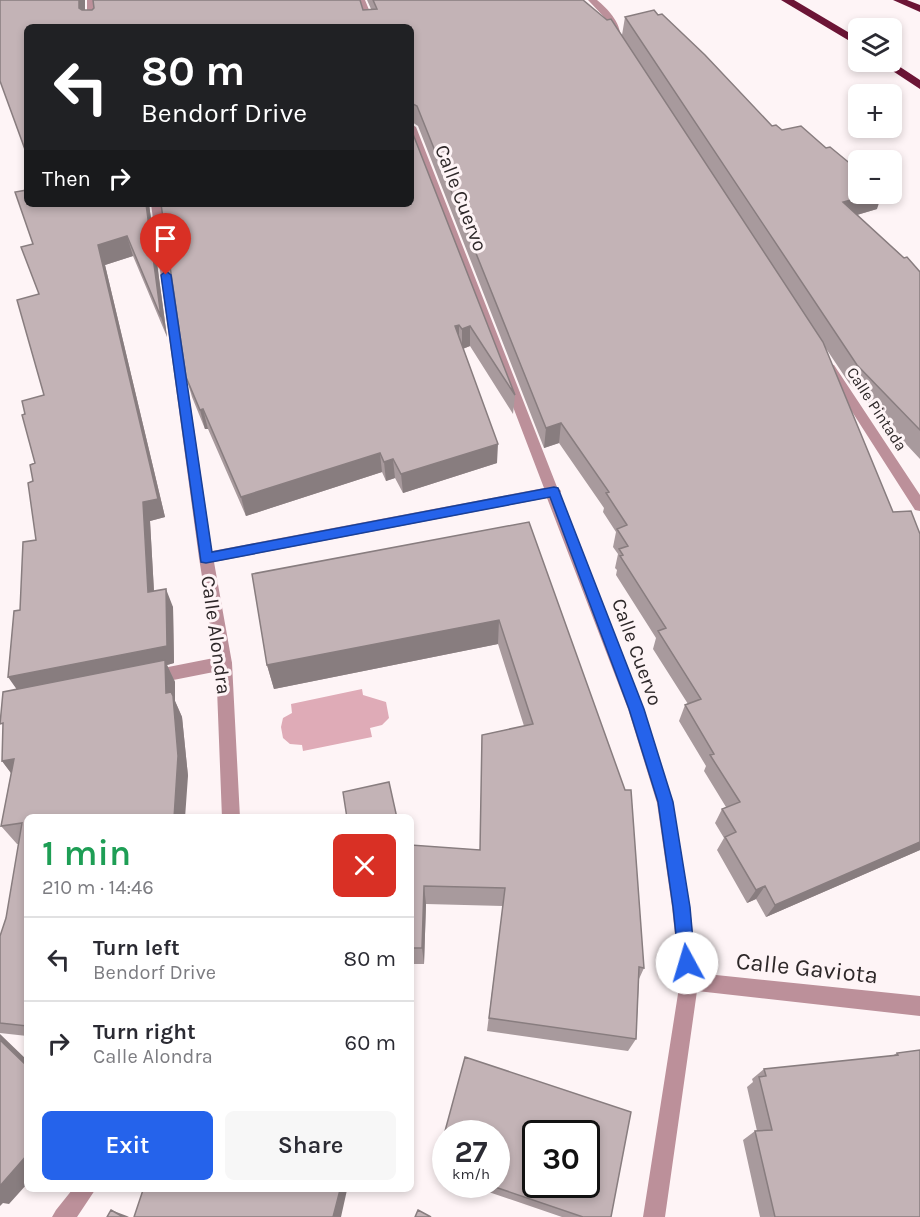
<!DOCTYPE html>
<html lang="en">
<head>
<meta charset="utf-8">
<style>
	:root { --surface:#fff; --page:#f7f7f7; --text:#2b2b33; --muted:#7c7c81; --line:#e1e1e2; --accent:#2563eb }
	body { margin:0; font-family:Karla,sans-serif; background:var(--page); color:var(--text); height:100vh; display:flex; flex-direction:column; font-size:22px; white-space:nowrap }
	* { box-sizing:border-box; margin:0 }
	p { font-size:20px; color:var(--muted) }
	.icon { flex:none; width:33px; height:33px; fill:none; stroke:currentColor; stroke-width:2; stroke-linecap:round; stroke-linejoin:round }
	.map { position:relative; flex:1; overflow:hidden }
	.sheet { position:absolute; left:24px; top:814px; width:390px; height:378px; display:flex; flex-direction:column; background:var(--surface); border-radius:9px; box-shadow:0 3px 9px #0003 }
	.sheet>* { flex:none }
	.banner { position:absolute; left:24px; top:24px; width:390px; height:183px; border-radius:9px; box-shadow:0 3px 9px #0003; background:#202124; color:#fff; overflow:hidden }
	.tools { position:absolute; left:848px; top:18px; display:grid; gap:12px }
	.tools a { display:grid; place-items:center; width:54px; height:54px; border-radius:9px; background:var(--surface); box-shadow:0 3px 9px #0003; font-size:30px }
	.speed { position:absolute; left:432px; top:1120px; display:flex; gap:12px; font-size:30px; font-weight:700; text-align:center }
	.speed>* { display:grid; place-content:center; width:78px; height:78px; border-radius:50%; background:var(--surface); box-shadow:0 3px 9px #0003; line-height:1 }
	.speed small { font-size:15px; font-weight:400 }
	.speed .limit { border:3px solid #111; border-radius:9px; background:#fff; color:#111 }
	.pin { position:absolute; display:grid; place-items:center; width:51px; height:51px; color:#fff; margin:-62px -26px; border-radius:50% 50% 50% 0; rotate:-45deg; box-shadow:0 0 6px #0007 }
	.pin .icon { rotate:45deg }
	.me { position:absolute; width:66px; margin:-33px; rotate:354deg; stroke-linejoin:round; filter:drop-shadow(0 0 4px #0008) }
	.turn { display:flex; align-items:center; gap:21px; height:126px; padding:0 18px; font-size:27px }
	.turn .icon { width:78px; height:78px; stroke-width:2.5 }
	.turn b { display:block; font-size:42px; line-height:51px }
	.then { display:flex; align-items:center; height:57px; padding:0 18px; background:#0003; gap:12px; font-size:22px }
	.round { display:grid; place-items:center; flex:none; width:63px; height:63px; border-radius:9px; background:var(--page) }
	.head { display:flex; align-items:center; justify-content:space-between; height:102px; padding:0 18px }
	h1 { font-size:36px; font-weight:600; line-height:45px; color:#1e9e55 }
	.primary-button { display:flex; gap:12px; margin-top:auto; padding:12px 18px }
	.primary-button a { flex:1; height:69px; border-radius:9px; background:var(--accent); color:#fff; font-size:24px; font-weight:600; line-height:69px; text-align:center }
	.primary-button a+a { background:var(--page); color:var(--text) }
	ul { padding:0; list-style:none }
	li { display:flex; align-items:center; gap:18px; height:84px; padding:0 18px; border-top:2px solid var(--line) }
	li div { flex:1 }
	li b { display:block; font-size:22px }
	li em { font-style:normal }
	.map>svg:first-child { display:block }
</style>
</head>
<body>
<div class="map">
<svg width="920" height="1217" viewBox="0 0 920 1217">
	<rect width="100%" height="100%" fill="#fef4f6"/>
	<path fill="#dfabb7" d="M362 689 363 695 386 702 389 718 382 725 370 728 372 737 303 751 302 745 290 744 283 738 281 727 283 718 292 713 291 704Z"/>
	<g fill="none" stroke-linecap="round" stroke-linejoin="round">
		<path fill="#bc909a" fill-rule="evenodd" d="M224 656 229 658 232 663 229 668 224 670 153 684 147 682 145 677 147 672 153 670Z"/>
		<path fill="#bc909a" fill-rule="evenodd" d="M87 0H95L97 27H87Z
			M357 0H365L376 27H366Z
			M588 0H597C609 10 623 25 620 41H614L605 18Z
			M411 124 416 127 557 487 561 491 560 493 644 709 673 803 690 907 697 973 920 996V1016L697 991 665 1217H643L680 981 672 907 657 803 628 709 547 498 214 562 232 663 240 818H222L216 663 199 558 151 204H161L212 551 544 488 411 140Z
			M830 364 834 365 920 495V511L915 510 826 371 824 368 826 365Z
			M72 1190H95L77 1217H52L56 1210Z"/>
		<path fill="#6c1536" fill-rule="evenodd" d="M781 0H794L858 38V46Z
			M893 0H907L920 5V12Z
			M891 61 920 80V89L879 62Z"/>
	</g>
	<path fill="#a89a9d" d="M0 0H85V10H363L371 9 367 0H583L622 35 625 17 772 126 877 209 857 215 920 272V459L849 383 825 347 920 850 766 917 756 899 747 903 717 850 724 838 715 823 722 809 726 807 704 771 706 766 679 721 685 705 688 704 653 649 656 638 616 575 617 570 615 568 618 554 613 547 616 532 603 512 604 508 559 443 544 448 418 126 412 122 411 123V27L2 87Z
		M27 204H149L167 337 133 256 105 265 165 517 150 521 154 591 173 607 174 663 167 665 175 682V701L182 717 188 776 27 818V1036L0 1033V936L6 918 19 844H17L1 826 11 773 2 761 16 689 20 610 36 540 33 481 35 463 25 414 44 395 39 294Z
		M411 204 515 395 513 414 470 346 463 349 497 463 403 493 395 478 386 481 382 472 246 516 208 429H205L192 397 186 377Z
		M529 522 644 968 639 979 636 1039 628 1051 487 1031 503 906 426 904 424 964H411V845L480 850 482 735 524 726 498 644 274 689 267 665Z
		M897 1053 920 1217H760L743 1140 755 1131H757L747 1087 753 1082 752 1079 764 1069 892 1056Z
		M465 1057 611 1217H562L468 1185H496V1134H446V1140L445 1131Z"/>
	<path fill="#887d7f" d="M79 0H85V27L79 8Z
		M411 102 412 122 411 123Z
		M872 194H882L877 209 836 221 843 202Z
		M146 204H149L167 337 161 317Z
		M127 236 133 256 105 265 165 517 150 521 155 610 148 592 143 502 98 245Z
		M459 325V345L455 326Z
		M470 326V346L462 349V329Z
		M203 409 208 429H205L200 410Z
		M561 423 559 443 544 448 546 428Z
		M498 444 497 463 403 493 401 474Z
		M380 453 382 472 246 516 241 497Z
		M393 459 395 478 386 481 384 462Z
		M166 589 173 607 174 663 167 665 175 682V701L182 717 188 776 185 818H174L20 694 8 677Z
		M499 620 498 644 274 689 267 665Z
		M14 759 17 781 2 761Z
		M920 842V850L766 917 775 905Z
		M424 886 426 904 424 964 422 948Z
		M765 886 756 899 747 903 756 890Z
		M0 1034 27 1060V1066L0 1040Z
		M27 1155V1184L9 1204 3 1203 0 1206V1186Z
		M340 1190H347L341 1217H333Z
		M111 1210 127 1216 129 1217H123Z"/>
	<path fill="#c3b3b6" stroke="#887d7f" stroke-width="1.5" fill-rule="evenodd" d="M0 0H79V8L82 10H92L94 8 93 0H360L363 10 377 9 373 0H583L607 20 611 19 823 342 893 512 911 511 920 534V842L775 905 765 886 756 890 725 837 736 832 722 809 740 802 710 755 714 754 685 705 701 699 658 631 666 628 620 556 623 555 619 549 628 546 617 529 627 525 606 493 609 492 561 423 546 428 417 106 411 103V27H27V155L0 81Z
		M654 10 658 15 662 14 705 55 772 126 776 125 782 130 801 126 826 148 830 147 858 170V194H872L843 202 904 258 907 257 920 272V430L857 365 625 17Z
		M411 129 515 395 470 326 462 329 459 325 455 326 498 444 401 474 393 459 384 462 380 453 241 497 203 409 200 410 186 377 161 204H411Z
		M27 190V204H146L161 317 127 236 98 245 158 499 143 502 148 592 166 589 167 646 8 677 14 611 20 610 23 542 36 540 28 483 33 481 30 465 35 463 22 415 25 414 22 401 44 395 17 300 39 294 21 247 33 244 15 192Z
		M529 522 625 790H631L644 968 639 967 636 1039 489 1018 505 888 424 886 422 948H411V845L480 850 482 735 533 724 499 620 267 665 252 574Z
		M165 660 166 693 171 692 173 696 178 756 174 818H27V1026L0 1023V936L6 918 22 823 1 826 14 759 2 761 3 723 0 724 3 692Z
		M389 782 397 818H347L343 792Z
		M0 1040 27 1066V1155L0 1186Z
		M920 1050V1217H775L755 1131 772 1130 759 1077 766 1076 764 1069 898 1055 897 1053Z
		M465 1057 631 1112 611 1217H583L489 1185H496V1134H453L445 1131ZM536 1134H586V1185H536Z
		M143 1190H340L333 1217H134Z
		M111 1210 123 1217H107Z
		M418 1210 431 1217H415Z"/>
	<path fill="#2563eb" stroke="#184099" stroke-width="1.5" d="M166 271 171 275 212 552 554 487 558 488 644 709 673 802 690 907 695 963 693 969 687 971 681 969 679 963 673 907 658 802 629 709 550 497 206 563 201 562 161 275Z"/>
	<g text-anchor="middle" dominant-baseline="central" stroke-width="6" stroke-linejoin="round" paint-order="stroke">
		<g font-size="16" fill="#2e2829" stroke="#fef4f6">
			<text transform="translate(877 409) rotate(57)">Calle Pintada</text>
		</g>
		<g font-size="20" fill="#2e2829" stroke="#fef4f6">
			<text transform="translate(461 198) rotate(69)">Calle Cuervo</text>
			<text transform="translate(216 635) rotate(82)">Calle Alondra</text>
			<text transform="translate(637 652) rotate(70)">Calle Cuervo</text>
		</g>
		<g font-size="24" fill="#2e2829" stroke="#fef4f6">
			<text transform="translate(807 968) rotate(6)">Calle Gaviota</text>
		</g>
	</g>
</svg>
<div class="tools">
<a><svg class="icon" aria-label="layers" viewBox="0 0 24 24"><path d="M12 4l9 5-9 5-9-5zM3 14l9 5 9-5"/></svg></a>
<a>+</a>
<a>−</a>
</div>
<div class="speed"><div>27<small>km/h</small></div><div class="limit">30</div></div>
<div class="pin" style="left:166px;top:275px;background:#d93025"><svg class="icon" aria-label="arrive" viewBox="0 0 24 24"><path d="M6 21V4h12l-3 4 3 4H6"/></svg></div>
<svg class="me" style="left:687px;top:963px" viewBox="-20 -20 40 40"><circle r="19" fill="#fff"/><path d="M0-13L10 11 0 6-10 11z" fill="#2563eb"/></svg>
<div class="banner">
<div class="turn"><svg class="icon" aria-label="left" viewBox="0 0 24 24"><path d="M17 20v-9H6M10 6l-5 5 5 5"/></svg><div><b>80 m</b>Bendorf Drive</div></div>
<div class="then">Then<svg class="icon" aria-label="right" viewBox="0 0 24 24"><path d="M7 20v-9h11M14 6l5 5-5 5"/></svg></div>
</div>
<section class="sheet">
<div class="head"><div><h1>1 min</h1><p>210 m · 14:46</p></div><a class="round" style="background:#d93025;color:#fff"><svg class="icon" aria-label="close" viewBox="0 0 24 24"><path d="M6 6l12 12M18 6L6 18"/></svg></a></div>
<ul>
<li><svg class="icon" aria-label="left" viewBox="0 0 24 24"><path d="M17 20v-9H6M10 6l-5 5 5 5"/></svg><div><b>Turn left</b><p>Bendorf Drive</p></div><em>80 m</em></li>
<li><svg class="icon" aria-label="right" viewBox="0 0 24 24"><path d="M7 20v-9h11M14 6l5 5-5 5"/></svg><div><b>Turn right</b><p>Calle Alondra</p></div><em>60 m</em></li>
</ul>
<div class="primary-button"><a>Exit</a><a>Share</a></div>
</section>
</div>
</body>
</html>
